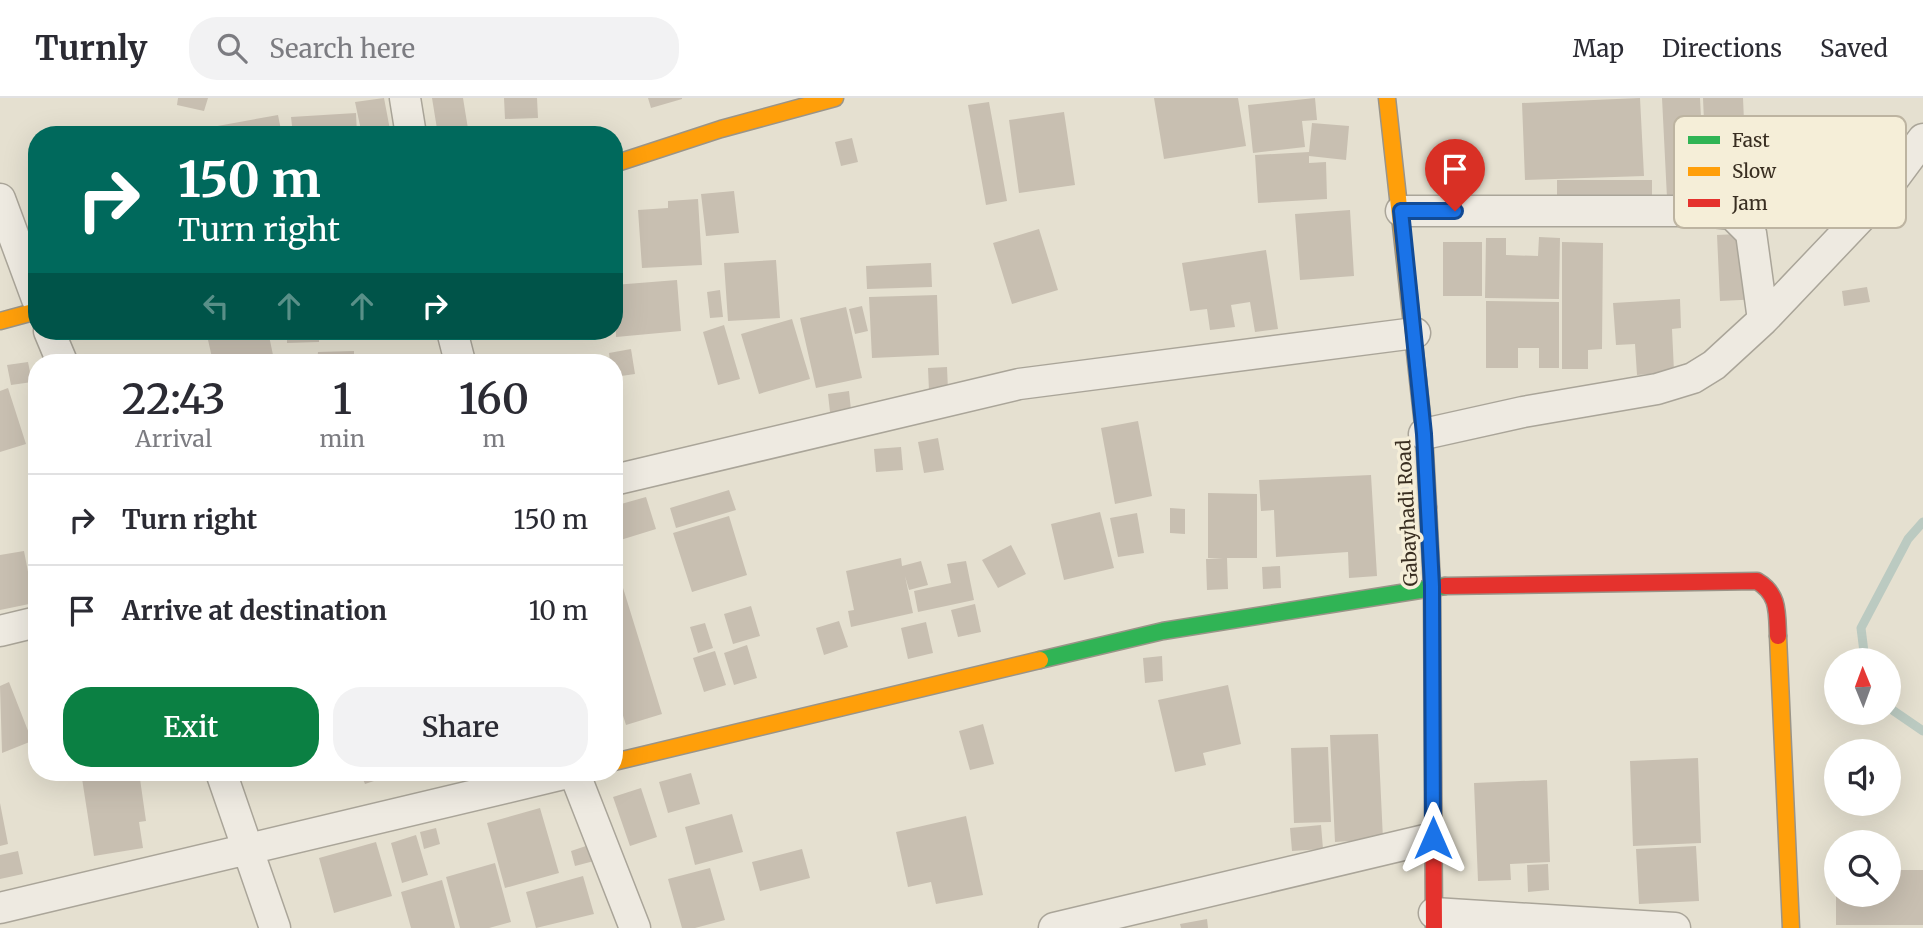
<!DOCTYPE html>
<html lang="en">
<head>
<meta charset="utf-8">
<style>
	:root { --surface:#fff; --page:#f2f2f3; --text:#2b2b33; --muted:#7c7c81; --line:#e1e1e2; --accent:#0b8043 }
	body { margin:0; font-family:Merriweather,serif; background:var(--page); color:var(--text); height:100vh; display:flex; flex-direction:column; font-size:26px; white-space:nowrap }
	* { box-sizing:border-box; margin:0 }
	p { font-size:23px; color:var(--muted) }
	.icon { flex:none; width:38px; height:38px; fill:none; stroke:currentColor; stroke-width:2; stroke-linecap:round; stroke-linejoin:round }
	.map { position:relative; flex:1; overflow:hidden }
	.sheet { position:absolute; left:28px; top:256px; width:595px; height:427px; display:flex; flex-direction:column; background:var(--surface); border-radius:28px; box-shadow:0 7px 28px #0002 }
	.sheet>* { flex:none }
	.guide { position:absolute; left:28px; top:28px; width:595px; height:214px; border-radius:28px; box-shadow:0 7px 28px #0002; background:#00695c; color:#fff; overflow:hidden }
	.needle { width:46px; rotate:359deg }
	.tools { position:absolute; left:1824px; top:550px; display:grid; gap:14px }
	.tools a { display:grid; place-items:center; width:77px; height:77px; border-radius:50%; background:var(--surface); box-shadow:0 7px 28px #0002; font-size:35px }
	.pin { position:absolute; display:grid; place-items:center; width:60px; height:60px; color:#fff; margin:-72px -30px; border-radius:50% 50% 50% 0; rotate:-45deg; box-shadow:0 0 7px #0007 }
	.pin .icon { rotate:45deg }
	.me { position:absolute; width:77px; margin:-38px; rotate:0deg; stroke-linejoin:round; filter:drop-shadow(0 0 5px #0008) }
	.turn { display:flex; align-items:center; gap:24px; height:147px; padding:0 35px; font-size:32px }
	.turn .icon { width:91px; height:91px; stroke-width:2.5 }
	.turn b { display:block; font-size:49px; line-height:60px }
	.lanes { display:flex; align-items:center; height:66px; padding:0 35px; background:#0003; justify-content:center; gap:35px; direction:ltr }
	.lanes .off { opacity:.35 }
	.eta { display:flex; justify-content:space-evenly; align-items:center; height:119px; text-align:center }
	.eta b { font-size:42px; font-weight:600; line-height:49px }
	.cta { display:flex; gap:14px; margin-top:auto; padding:14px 35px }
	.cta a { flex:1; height:80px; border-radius:28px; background:var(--accent); color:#fff; font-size:28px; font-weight:600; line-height:80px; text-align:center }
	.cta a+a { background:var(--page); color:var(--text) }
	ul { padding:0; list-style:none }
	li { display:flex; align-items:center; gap:21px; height:91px; padding:0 35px; border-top:2px solid var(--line) }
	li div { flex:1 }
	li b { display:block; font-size:26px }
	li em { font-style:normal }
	header { display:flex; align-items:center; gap:42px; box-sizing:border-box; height:98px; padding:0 35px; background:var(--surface); border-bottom:2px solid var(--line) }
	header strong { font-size:33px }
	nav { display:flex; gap:38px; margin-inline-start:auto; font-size:24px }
	.search { width:490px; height:63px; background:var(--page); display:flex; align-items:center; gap:18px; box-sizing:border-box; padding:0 24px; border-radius:28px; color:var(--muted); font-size:26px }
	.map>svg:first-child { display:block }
</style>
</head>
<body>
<header>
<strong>Turnly</strong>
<div class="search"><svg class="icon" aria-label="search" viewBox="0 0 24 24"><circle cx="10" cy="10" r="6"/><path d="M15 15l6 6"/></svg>Search here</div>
<nav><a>Map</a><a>Directions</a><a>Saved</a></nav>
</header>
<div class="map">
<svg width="1923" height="830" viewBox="0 0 1923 830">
	<rect width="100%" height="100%" fill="#e5e0d0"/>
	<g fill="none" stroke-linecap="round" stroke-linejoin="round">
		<path stroke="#bbcac1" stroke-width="9" d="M1865 562 1861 530 1908 441 1923 424
			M1888 609 1923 633"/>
	</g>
	<path fill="#c8bfb1" d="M178 0H208L204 13 177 7Z
		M384 0 391 37H362L355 4Z
		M432 0H463L469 37H438Z
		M504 0H537L538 20 505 21Z
		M648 0H682V1L651 10Z
		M1154 0H1238L1246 48 1164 61Z
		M1315 0 1317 22 1302 23 1305 49 1253 55 1248 7Z
		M1640 0 1644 78 1525 82 1522 5Z
		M1662 0H1700L1705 98 1667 100Z
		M1703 0H1743L1746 69 1706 71Z
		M989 4 1007 103 986 107 968 7Z
		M1064 14 1075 87 1019 95 1009 22Z
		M356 15 357 37H293L291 19Z
		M278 17 282 37H213L212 29Z
		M1312 25 1349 28 1346 62 1309 58V65L1326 64 1327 101 1258 105 1255 57 1309 54Z
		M852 40 858 64 841 68 835 44Z
		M1557 82H1652V99H1557Z
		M734 93 739 135 706 138 701 96Z
		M698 101 702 167 642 170 638 112 668 110V103Z
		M1350 112 1354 178 1300 182 1295 116Z
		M1039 131 1058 192 1012 206 993 145Z
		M1757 135 1761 201 1720 203 1717 137Z
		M1539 139 1560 140 1559 201 1485 200 1486 140H1506V157L1538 158Z
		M1443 144H1482V198H1443Z
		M1562 144 1603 145 1602 251 1588 252V271H1562Z
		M1266 152 1278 231 1255 234 1250 204 1231 207 1235 229 1210 232 1207 211 1190 213 1182 165Z
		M776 162 780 220 728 223 724 165Z
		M931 165 932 189 867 191 866 168Z
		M677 182 681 233 616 239 614 187Z
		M1867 189 1870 204 1844 208 1842 193Z
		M720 192 723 219 710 220 707 194Z
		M937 197 939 257 872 260 869 199Z
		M1680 201 1681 230 1672 231 1674 274 1637 277 1635 246 1616 247 1613 205Z
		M1486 203 1559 204V270H1539V250H1518V270H1486Z
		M862 208 868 233 855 236 849 211Z
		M846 209 862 280 816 290 800 220Z
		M792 221 810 281 759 296 741 236Z
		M724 227 740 281 718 287 703 234Z
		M206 233H268L273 257 239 264H213Z
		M287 233H319V244L287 245Z
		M631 251 635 276 614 279V264H610L609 255Z
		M354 253V264H317L318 254Z
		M509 256 511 264H479V263Z
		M28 264 32 284 11 287 7 267Z
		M947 269 948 292 929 293 928 270Z
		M8 290 26 346 0 354V293Z
		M849 293 852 321 831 323 828 296Z
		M1138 323 1152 398 1115 406 1101 330Z
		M938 340 944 372 924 375 918 344Z
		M901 349 903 372 876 374 874 351Z
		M1371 377 1377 478 1349 480 1348 454 1276 459 1274 412 1261 413 1259 382Z
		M729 392 736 412 676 430 670 410Z
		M1208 395 1257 396V460H1227L1228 491 1207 492 1206 461H1223L1208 460Z
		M646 399 656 431 614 444V408Z
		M1170 410 1185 411V436L1170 435Z
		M1100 414 1114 470 1064 482 1051 426Z
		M1137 415 1144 455 1118 459 1110 420Z
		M729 418 747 477 692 494 673 435Z
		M1011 447 1026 476 998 490 982 462Z
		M24 453 34 505 0 512V457Z
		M901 460 902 468 921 463 928 487 909 492 905 478 913 515 851 529 848 513 854 512 846 473Z
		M966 463 974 502 918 514 914 493 951 485 947 466Z
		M615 464 662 616 626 627 614 589Z
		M1280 468 1281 490 1263 491 1262 469Z
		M975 506 981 534 958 539 951 512Z
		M751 508 760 538 733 546 724 516Z
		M839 523 848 549 824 557 816 530Z
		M926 524 933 555 908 561 901 530Z
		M705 525 713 550 698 555 690 529Z
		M747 547 757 580 734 587 724 555Z
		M715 553 726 587 704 594 693 560Z
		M1162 558 1163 583 1145 585 1143 560Z
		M9 584 32 643 2 655 0 588Z
		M1228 587 1241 646 1203 655 1206 667 1175 674 1158 602Z
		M983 626 994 666 970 672 959 633Z
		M1378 636 1383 741 1335 744 1330 637Z
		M1328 649 1331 724 1294 725 1291 650Z
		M1698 660 1701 745 1633 748 1630 663Z
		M81 674H139L146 723 139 724 143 750 94 758Z
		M360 674H380L383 680 365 686Z
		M691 675 700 706 668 715 659 684Z
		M1547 682 1550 764 1510 766 1511 782 1478 783 1474 685Z
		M641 690 657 739 630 748 613 699Z
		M0 705 8 746 0 748Z
		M540 710 559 775 505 790 487 725Z
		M732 716 743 754 695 767 685 729Z
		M966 718 983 797 936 806 931 784 908 789 896 734Z
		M1321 727 1323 751 1292 753 1290 730Z
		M436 730 440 746 424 751 420 734Z
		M416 737 428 777 402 785 391 745Z
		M376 744 392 798 334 815 319 760Z
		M589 747 594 763 575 768 571 753Z
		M1696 748 1699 803 1639 806 1636 751Z
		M802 751 810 780 760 793 752 764Z
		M18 753 23 776 0 781V757Z
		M495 765 511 824 489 830H460L446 779Z
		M1548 766 1549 792 1528 794 1527 767Z
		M710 770 725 822 695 830H682L668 781Z
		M1888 772H1923V827H1836V796H1888Z
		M583 778 594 816 536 830 526 794Z
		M442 782 455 830H411L401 794Z
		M1207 821 1208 830H1181L1180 826Z"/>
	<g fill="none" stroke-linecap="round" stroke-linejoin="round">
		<defs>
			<path id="street" d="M405 0 411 37
				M0 101 37 201
				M1401 113H1702L1732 116 1751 135 1763 222
				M49 233 62 264
				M452 233 460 264
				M1424 336 1523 314 1657 291 1693 280 1714 267 1763 222 1880 99 1923 41
				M614 382 1019 286 1415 235
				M0 533 37 524
				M221 674 275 830
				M574 674 635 830
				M0 810 572 674
				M1434 815 1675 830
				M1054 830 1433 740"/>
			<path id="fast" d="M1040 562 1163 533 1445 488"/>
			<path id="slow" d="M1387 0 1424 336 1428 409
				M614 66 721 31 835 0
				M0 223 37 213
				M1778 538 1791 830
				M614 664 1040 562"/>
			<path id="jam" d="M1428 409 1432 488 1434 830
				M1445 488 1757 483C1779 496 1777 514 1778 538"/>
		</defs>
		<use href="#street" stroke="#aaa599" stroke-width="33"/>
		<use href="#fast" stroke="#9a9488" stroke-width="19"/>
		<use href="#slow" stroke="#9a9488" stroke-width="19"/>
		<use href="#jam" stroke="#9a9488" stroke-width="19"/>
		<use href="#street" stroke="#eeeae1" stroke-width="30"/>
		<use href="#fast" stroke="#30b455" stroke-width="16"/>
		<use href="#slow" stroke="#ff9f0a" stroke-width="16"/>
		<use href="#jam" stroke="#e5322d" stroke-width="16"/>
	</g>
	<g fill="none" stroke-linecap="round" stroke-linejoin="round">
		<defs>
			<path id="route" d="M1433 740 1432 488 1424 336 1401 113H1455"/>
		</defs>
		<use href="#route" stroke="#114b97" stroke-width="18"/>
		<use href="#route" stroke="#1a73e8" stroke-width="12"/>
	</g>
	<g text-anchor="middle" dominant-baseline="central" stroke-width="7" stroke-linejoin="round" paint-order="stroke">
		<g font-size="19" fill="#392e21" stroke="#f5eed8">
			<text transform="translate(1407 415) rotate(-93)">Gabayhadi Road</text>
		</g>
	</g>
	<rect x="1674" y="18" width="232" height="112" rx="10" fill="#f5eed8" stroke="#bdb4a1" stroke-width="2"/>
	<rect x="1688" y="38" width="32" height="8" fill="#30b455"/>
	<rect x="1688" y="69" width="32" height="9" fill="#ff9f0a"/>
	<rect x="1688" y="101" width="32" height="8" fill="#e5322d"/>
	<g font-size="19" fill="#392e21">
		<text x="1732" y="49">Fast</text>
		<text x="1732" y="80">Slow</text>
		<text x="1732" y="112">Jam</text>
	</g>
</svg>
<div class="tools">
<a><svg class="needle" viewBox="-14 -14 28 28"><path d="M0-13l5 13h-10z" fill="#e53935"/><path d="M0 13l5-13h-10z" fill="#7c7c81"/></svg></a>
<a><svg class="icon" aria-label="sound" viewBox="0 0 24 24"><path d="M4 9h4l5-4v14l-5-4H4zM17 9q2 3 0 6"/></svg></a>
<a><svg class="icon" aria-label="search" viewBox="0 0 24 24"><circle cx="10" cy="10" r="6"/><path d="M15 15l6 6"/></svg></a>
</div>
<div class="pin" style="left:1455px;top:113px;background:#d93025"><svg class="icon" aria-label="arrive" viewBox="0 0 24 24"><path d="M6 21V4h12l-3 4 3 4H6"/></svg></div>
<svg class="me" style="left:1433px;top:740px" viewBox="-20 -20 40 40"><path d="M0-17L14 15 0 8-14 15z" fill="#1a73e8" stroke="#fff" stroke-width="4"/></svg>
<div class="guide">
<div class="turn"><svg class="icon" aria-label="right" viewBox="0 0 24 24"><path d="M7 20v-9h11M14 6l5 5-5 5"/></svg><div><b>150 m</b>Turn right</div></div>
<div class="lanes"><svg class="icon off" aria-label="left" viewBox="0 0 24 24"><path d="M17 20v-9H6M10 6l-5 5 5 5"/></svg><svg class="icon off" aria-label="ahead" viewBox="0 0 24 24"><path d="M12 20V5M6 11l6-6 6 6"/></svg><svg class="icon off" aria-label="ahead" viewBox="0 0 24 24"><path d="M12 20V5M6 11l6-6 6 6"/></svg><svg class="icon" aria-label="right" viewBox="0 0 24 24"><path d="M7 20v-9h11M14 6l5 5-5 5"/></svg></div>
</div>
<section class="sheet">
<div class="eta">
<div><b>22:43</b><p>Arrival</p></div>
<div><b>1</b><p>min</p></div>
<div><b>160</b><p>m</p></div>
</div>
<ul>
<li><svg class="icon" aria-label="right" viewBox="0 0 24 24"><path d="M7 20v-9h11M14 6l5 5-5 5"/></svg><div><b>Turn right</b></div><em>150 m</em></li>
<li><svg class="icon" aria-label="arrive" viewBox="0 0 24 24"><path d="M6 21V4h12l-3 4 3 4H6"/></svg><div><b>Arrive at destination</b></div><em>10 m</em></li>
</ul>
<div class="cta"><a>Exit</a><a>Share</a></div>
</section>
</div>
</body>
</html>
